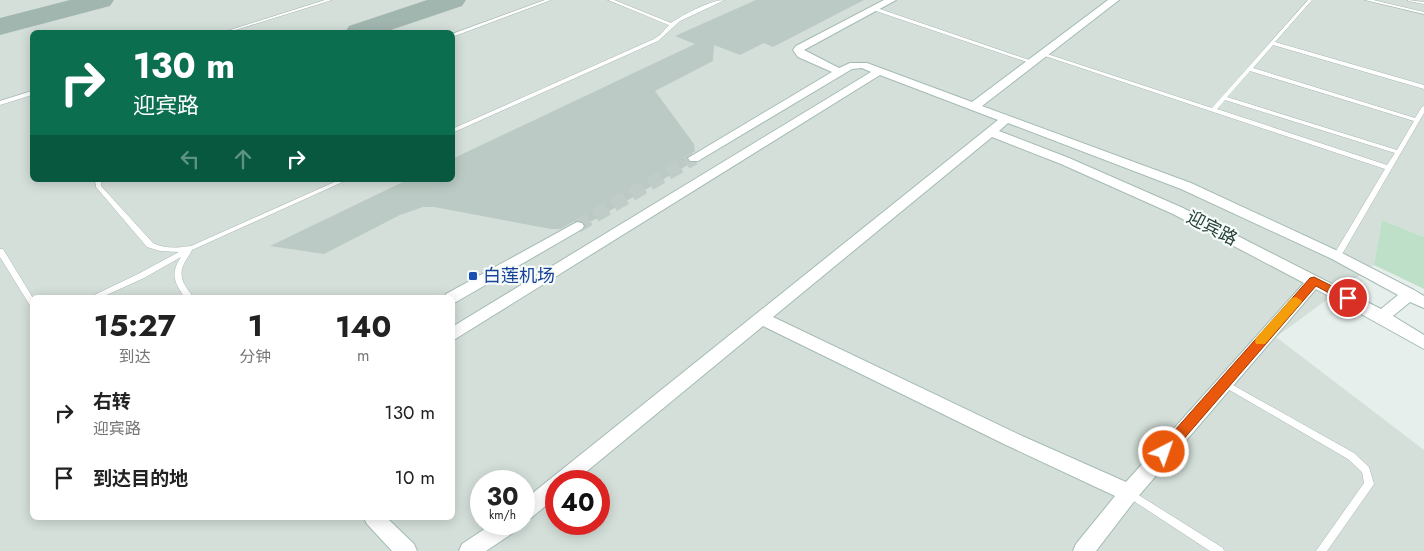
<!DOCTYPE html>
<html lang="zh">
<head>
<meta charset="utf-8">
<style>
	:root { --surface:#fff; --page:#f2f2f2; --text:#222; --muted:#767676 }
	body { margin:0; font-family:Jost,"Noto Sans SC",sans-serif; background:var(--page); color:var(--text); height:100vh; display:flex; flex-direction:column; font-size:19px; white-space:nowrap }
	* { box-sizing:border-box; margin:0 }
	p { font-size:16px; color:var(--muted) }
	.icon { flex:none; width:28px; height:28px; fill:none; stroke:currentColor; stroke-width:2; stroke-linecap:round; stroke-linejoin:round }
	.map { position:relative; flex:1; overflow:hidden }
	.sheet { position:absolute; left:30px; top:295px; width:425px; height:225px; display:flex; flex-direction:column; background:var(--surface); border-radius:8px; box-shadow:0 2px 12px #0003 }
	.sheet>* { flex:none }
	.hud { position:absolute; left:30px; top:30px; width:425px; height:152px; border-radius:8px; box-shadow:0 2px 12px #0003; background:#0b6e4f; color:#fff; overflow:hidden }
	.speed { position:absolute; left:470px; top:470px; display:flex; gap:10px; font-size:25px; font-weight:700; text-align:center }
	.speed>* { display:grid; place-content:center; width:65px; height:65px; border-radius:50%; background:var(--surface); box-shadow:0 2px 12px #0003; line-height:1 }
	.speed small { font-size:12px; font-weight:400 }
	.speed .limit { border:8px solid #d22; background:#fff; color:#111 }
	.pin { position:absolute; display:grid; place-items:center; width:42px; height:42px; color:#fff; margin:-21px; border:2px solid #fff; border-radius:50%; box-shadow:0 1px 5px #0007 }
	.me { position:absolute; width:55px; margin:-28px; rotate:41deg; stroke-linejoin:round; filter:drop-shadow(0 0 4px #0008) }
	.turn { display:flex; align-items:center; gap:18px; height:105px; padding:0 20px; font-size:22px }
	.turn .icon { width:65px; height:65px; stroke-width:2.5 }
	.turn b { display:block; font-size:35px; line-height:42px }
	.lanes { display:flex; align-items:center; height:48px; padding:0 20px; background:#0003; justify-content:center; gap:25px; direction:ltr }
	.lanes .off { opacity:.35 }
	.eta { display:flex; justify-content:space-evenly; align-items:center; height:85px; text-align:center }
	.eta b { font-size:30px; font-weight:700; line-height:35px }
	ul { padding:0; list-style:none }
	li { display:flex; align-items:center; gap:15px; height:65px; padding:0 20px }
	li div { flex:1 }
	li b { display:block; font-size:19px }
	li em { font-style:normal }
	.map>svg:first-child { display:block }
</style>
</head>
<body>
<div class="map">
<svg width="1424" height="551" viewBox="0 0 1424 551">
	<rect width="100%" height="100%" fill="#e6efeb"/>
	<path fill="#d4dfda" fill-rule="evenodd" d="M0 0H1424V237L1382 220 1374 265 1276 337 1424 450V551H0ZM32 32H452V180H32ZM32 298H452V518H32ZM481 481H524V524H481ZM556 481H599V524H556Z"/>
	<path fill="#bfe0c8" d="M1382 220 1424 237V289L1374 265Z"/>
	<g fill="none" stroke-linecap="round" stroke-linejoin="round">
		<path fill="#a2b6b0" fill-rule="evenodd" d="M70 0H114L110 6 0 35V18Z
			M427 0H466L462 6 385 32H345L349 26Z"/>
	</g>
	<path fill="#bbcac4" d="M756 0H864L773 47 764 43 740 55 714 45 713 61 655 91 694 144 695 151 686 158 691 163 594 220 585 224 576 220 561 229H551L434 207H423L400 215 324 254 270 246 407 180H452V159L695 44 675 36Z"/>
	<g fill="none" stroke-linecap="round" stroke-linejoin="round">
		<path stroke="#bfccc8" stroke-width="14" stroke-dasharray="14 7" stroke-linecap="butt" d="M577 226 694 158"/>
		<defs>
			<path id="lane" d="M325 0H332L229 32H224Z
				M545 0H551L452 37V34Z
				M608 0H614L671 23C684 14 711 0 725 0L680 21 658 41 452 133V129L654 39 660 35 669 25Z
				M1308 0H1312L1275 42 1424 85V89L1273 45 1253 68 1415 118 1422 107 1424 106V113L1341 256 1337 258 1333 256 1385 169 1039 54 1044 53 1212 108ZM1250 71 1414 121 1397 150 1227 97ZM1225 100 1395 153 1387 165 1217 109Z
				M1365 0H1373L1424 12V14Z
				M1408 0 1424 2V4L1408 1Z
				M873 8H877L1035 62 1030 63 873 10Z
				M32 91V95L0 105V101Z
				M95 180H101V186L153 243C165 249 177 248 191 246L339 180H347L192 250C190 255 186 259 184 264 177 278 186 287 194 298H185C174 282 170 274 181 257L144 278 100 298H88L138 274 179 252 160 251 147 247 96 187Z
				M0 249H3L33 298 32 305 29 304 0 257Z
				M1224 380 1354 453 1369 467 1374 484 1372 487 1327 551H1316L1364 483 1362 472 1348 459 1221 385 1220 383 1221 381Z
				M1129 489 1223 548 1224 551H1210L1126 496 1124 493 1126 490Z"/>
			<path id="secondary" d="M884 0H896L804 50 839 68 850 63H867L972 102 1108 0H1119L982 106 1191 183 1342 253 1414 290 1424 296V308L1410 302 1393 316 1424 335V349L1316 289 1136 499 1096 551H1073L1076 544 1115 496 1006 445 763 326 575 481H556V497L531 518 524 521V500L998 120 880 75 452 341V327L871 72 862 68 852 69 698 161H690L688 158 832 72 798 57 793 50 796 46ZM1008 123 1181 189 1332 259 1398 295 1381 309 1183 208 1069 158 999 131ZM992 137 1061 164 1173 214 1304 283 1126 482 1020 435 773 317Z
				M577 222 582 223 584 226 582 229 456 302 452 303V298H444L446 294Z
				M364 518H387L414 544 417 551H392L367 524Z
				M492 524H519L516 531 486 551H459L462 544Z"/>
		</defs>
		<use href="#lane" stroke="#a8b8b2" stroke-width="1"/>
		<use href="#secondary" stroke="#a4bbb3" stroke-width="2"/>
		<use href="#lane" fill="#fff" fill-rule="evenodd"/>
		<use href="#secondary" fill="#fff" fill-rule="evenodd"/>
	</g>
	<path fill="#ea580c" stroke="#983908" d="M1314 277 1352 296 1354 298 1352 301H1344L1316 286 1169 456 1164 458 1159 456 1157 452 1159 448 1310 278Z"/>
	<path fill="#f59e0b" d="M1296 297 1302 301 1300 304 1265 344H1256L1255 341 1256 338 1292 298Z"/>
	<rect fill="#1a4fb4" stroke="#f7fbf9" stroke-width="2" x="468" y="271" width="10" height="10" rx="2.5"/>
	<g text-anchor="middle" dominant-baseline="central" stroke-width="4.5" stroke-linejoin="round" paint-order="stroke">
		<g font-size="18" fill="#24423a" stroke="#f7fbf9">
			<text transform="translate(1212 228) rotate(27)">迎宾路</text>
		</g>
		<g font-size="18" fill="#164399" stroke="#f7fbf9" text-anchor="start">
			<text x="483" y="276">白莲机场</text>
		</g>
	</g>
</svg>
<div class="speed"><div>30<small>km/h</small></div><div class="limit">40</div></div>
<div class="pin" style="left:1348px;top:298px;background:#d93025"><svg class="icon" aria-label="arrive" viewBox="0 0 24 24"><path d="M6 21V4h12l-3 4 3 4H6"/></svg></div>
<svg class="me" style="left:1164px;top:452px" viewBox="-20 -20 40 40"><circle r="17" fill="#ea580c" stroke="#fff" stroke-width="3"/><path d="M0-11L8 9 0 5-8 9z" fill="#fff"/></svg>
<div class="hud">
<div class="turn"><svg class="icon" aria-label="right" viewBox="0 0 24 24"><path d="M7 20v-9h11M14 6l5 5-5 5"/></svg><div><b>130 m</b>迎宾路</div></div>
<div class="lanes"><svg class="icon off" aria-label="left" viewBox="0 0 24 24"><path d="M17 20v-9H6M10 6l-5 5 5 5"/></svg><svg class="icon off" aria-label="ahead" viewBox="0 0 24 24"><path d="M12 20V5M6 11l6-6 6 6"/></svg><svg class="icon" aria-label="right" viewBox="0 0 24 24"><path d="M7 20v-9h11M14 6l5 5-5 5"/></svg></div>
</div>
<section class="sheet">
<div class="eta">
<div><b>15:27</b><p>到达</p></div>
<div><b>1</b><p>分钟</p></div>
<div><b>140</b><p>m</p></div>
</div>
<ul>
<li><svg class="icon" aria-label="right" viewBox="0 0 24 24"><path d="M7 20v-9h11M14 6l5 5-5 5"/></svg><div><b>右转</b><p>迎宾路</p></div><em>130 m</em></li>
<li><svg class="icon" aria-label="arrive" viewBox="0 0 24 24"><path d="M6 21V4h12l-3 4 3 4H6"/></svg><div><b>到达目的地</b></div><em>10 m</em></li>
</ul>
</section>
</div>
</body>
</html>
